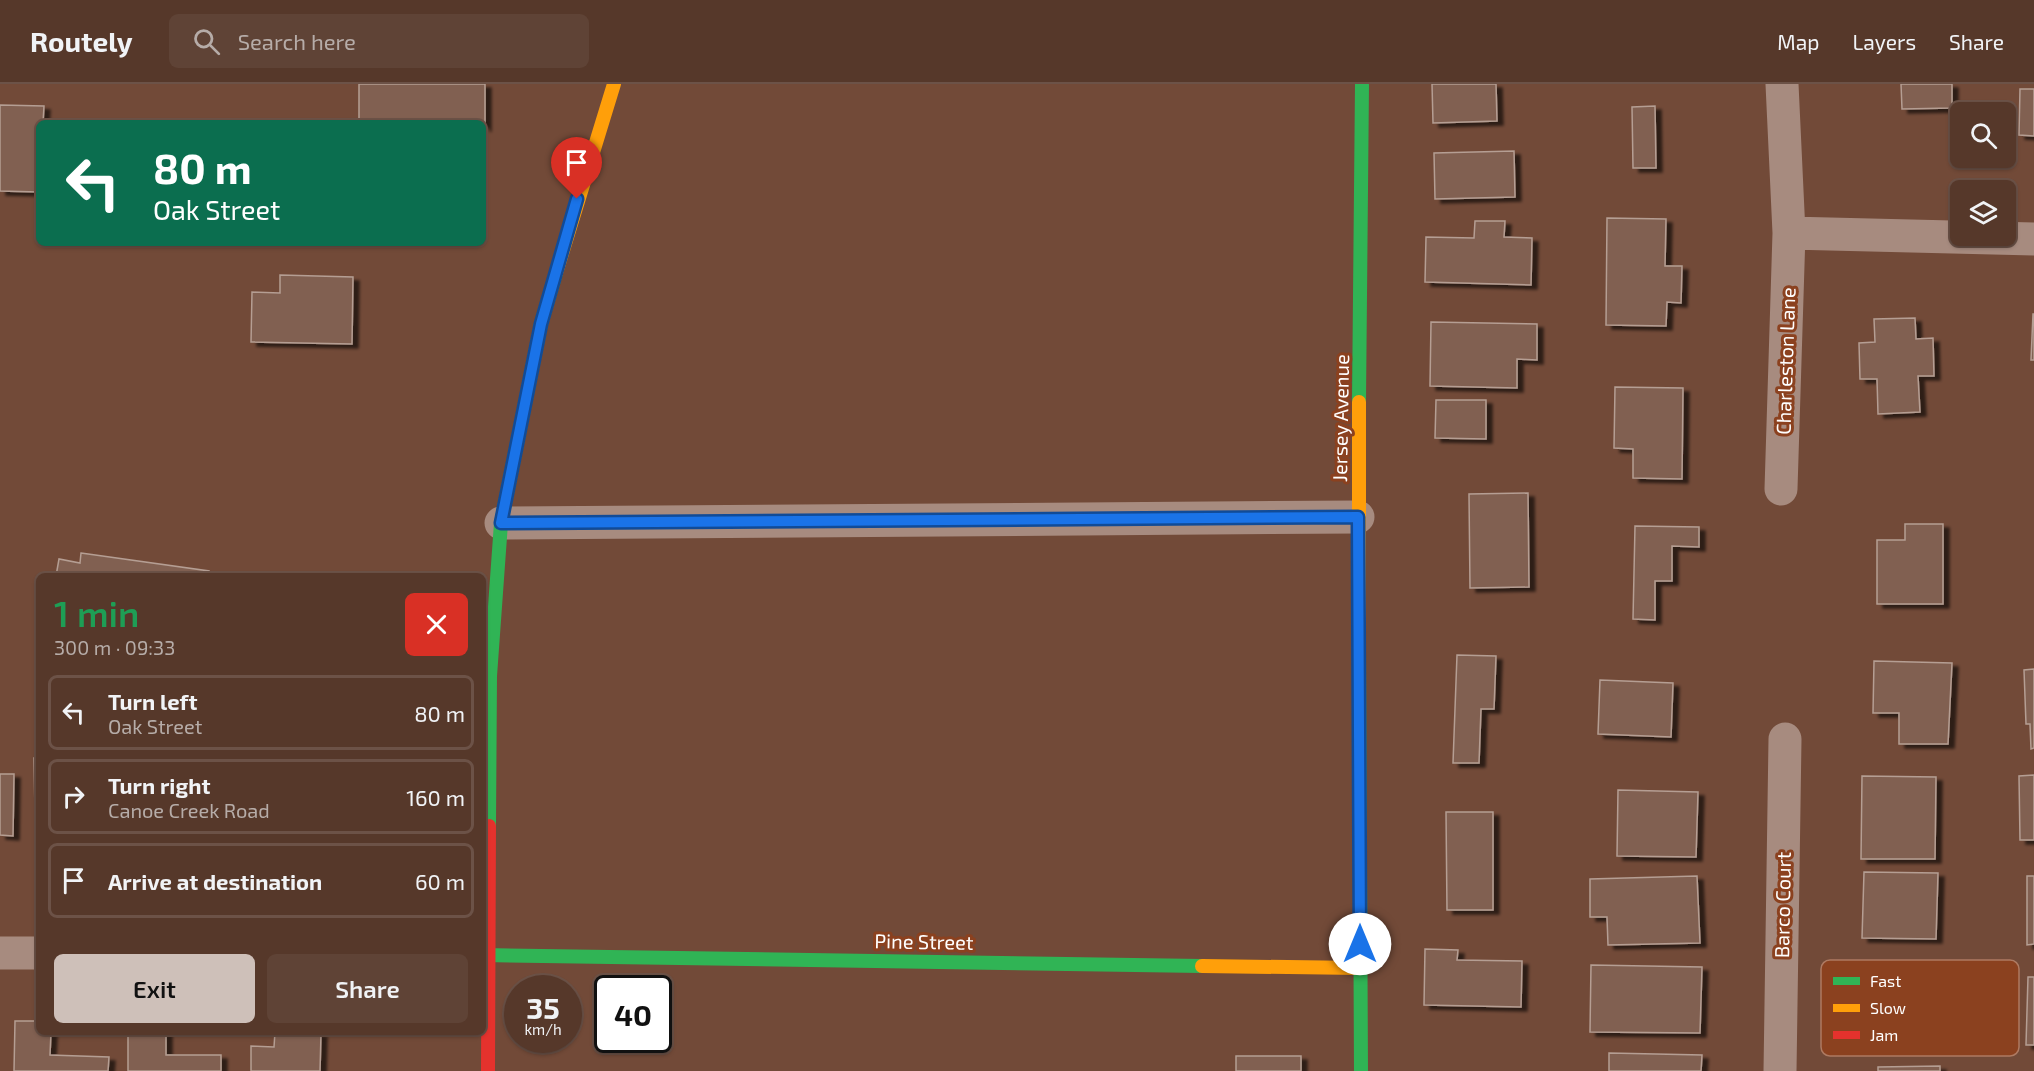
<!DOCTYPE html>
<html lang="en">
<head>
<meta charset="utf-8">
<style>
	:root { --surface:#56382a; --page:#5f4336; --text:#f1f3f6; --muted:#b6aca8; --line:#6c5247; --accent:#cec0b9 }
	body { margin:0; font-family:"Exo 2",sans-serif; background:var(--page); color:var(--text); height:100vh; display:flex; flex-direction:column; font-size:22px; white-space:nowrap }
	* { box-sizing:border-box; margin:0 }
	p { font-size:20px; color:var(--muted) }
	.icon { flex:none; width:33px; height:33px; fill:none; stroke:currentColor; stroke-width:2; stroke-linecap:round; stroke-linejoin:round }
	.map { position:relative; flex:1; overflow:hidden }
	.side { position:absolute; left:36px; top:489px; width:450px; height:462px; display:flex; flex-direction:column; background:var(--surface); border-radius:9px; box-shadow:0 2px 4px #0004,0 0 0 2px var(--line) }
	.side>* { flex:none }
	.hud { position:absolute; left:36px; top:36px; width:450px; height:126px; border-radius:9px; box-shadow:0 2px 4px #0004,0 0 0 2px var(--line); background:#0b6e4f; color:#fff; overflow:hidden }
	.controls { position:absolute; left:1950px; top:18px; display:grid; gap:12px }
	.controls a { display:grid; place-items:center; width:66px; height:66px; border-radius:9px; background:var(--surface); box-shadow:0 2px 4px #0004,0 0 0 2px var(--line); font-size:30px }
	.speed { position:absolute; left:504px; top:891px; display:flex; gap:12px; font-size:30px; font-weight:700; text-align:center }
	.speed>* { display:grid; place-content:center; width:78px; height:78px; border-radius:50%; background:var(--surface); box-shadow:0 2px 4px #0004,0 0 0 2px var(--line); line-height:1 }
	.speed small { font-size:15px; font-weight:400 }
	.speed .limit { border:3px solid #111; border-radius:9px; background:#fff; color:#111 }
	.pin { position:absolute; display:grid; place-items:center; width:51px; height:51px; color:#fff; margin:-62px -26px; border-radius:50% 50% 50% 0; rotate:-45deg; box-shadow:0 0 6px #0007 }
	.pin .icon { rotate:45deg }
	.me { position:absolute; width:66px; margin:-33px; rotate:0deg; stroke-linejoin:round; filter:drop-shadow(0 0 4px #0008) }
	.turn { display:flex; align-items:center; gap:21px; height:126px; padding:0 18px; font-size:27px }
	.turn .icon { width:78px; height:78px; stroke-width:2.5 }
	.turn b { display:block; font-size:42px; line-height:51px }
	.round { display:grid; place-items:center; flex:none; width:63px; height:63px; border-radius:9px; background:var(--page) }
	.overview { display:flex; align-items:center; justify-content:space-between; height:102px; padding:0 18px }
	h1 { font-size:36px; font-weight:600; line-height:45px; color:#1e9e55 }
	.primary-button { display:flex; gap:12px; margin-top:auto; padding:12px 18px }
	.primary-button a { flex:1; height:69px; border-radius:9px; background:var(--accent); color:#111; font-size:24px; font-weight:600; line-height:69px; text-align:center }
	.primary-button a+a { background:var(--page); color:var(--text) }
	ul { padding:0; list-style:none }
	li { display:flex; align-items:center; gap:18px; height:75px; margin:0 12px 9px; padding:0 6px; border:3px solid var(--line); border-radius:9px }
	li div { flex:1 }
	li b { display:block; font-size:22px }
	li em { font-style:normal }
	header { display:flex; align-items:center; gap:36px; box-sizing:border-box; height:84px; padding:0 30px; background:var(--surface); border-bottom:2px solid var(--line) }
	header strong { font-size:28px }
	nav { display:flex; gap:33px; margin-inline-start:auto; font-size:21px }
	.search { width:420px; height:54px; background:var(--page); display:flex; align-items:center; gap:15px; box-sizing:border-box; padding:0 21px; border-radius:9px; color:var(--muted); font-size:22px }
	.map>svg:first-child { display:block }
</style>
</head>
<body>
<header>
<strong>Routely</strong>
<div class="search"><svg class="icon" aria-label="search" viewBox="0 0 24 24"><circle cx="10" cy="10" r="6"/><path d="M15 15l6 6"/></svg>Search here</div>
<nav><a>Map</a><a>Layers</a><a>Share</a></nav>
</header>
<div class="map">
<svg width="2034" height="987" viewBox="0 0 2034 987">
	<defs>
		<filter id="shadow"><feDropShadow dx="6" dy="4" stdDeviation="1.5" flood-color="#0009"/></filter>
	</defs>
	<rect width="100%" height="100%" fill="#724a38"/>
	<path fill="#816051" stroke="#b59e93" stroke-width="1.5" filter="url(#shadow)" d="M359 0H485V44L483 39H359Z
		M1432 0H1496L1497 37 1433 39Z
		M1901 0H1952V24L1902 25Z
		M2020 5H2034V52L2019 51Z
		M0 21 44 22 43 39H39V108L0 107Z
		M1655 22 1656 84H1633L1632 23Z
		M1514 67 1515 113 1435 115 1434 69Z
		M1607 134 1666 135 1665 182H1682L1681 219 1667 218 1666 242 1606 241Z
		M1475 137H1505L1504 153 1532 154 1531 201 1425 198 1426 153 1474 154Z
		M280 191 353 193 352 260 251 258 252 208 280 209Z
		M2033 230H2034V276H2031Z
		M1915 234 1916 255 1933 254 1934 292H1918L1920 328 1878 330 1877 295H1860L1859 259 1875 258 1874 235Z
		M1431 238 1537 240V276L1517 275V304L1430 302Z
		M1615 303 1683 304 1682 395 1633 394V365L1614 364Z
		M1436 316H1486V355L1435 354Z
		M1528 409 1529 503 1470 504 1469 410Z
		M1905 440H1943V520H1877V456H1905Z
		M1635 442 1699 443V463L1672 462V497H1655V536L1633 535Z
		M81 469 209 487 208 492H56L59 475 80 479Z
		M1457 571 1496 572 1494 625H1481L1479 679H1453Z
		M1874 577 1952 579 1948 660H1899V629H1873Z
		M2034 585V664L2031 665 2030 640H2026L2024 586Z
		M1600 596 1673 599 1671 653 1598 650Z
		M34 674H39V780L36 781Z
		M0 690H14L13 752 0 751Z
		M2034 691V756H2020L2019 692Z
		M1862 692 1936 693 1935 775H1861Z
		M1618 706 1698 708 1696 773 1617 772Z
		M1446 728H1493V826H1447Z
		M1864 788 1938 789 1936 855 1862 854Z
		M1697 792 1700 859 1608 861 1607 833H1590V795Z
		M2027 792H2034V860L2027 861Z
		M1425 865 1458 866 1457 876 1522 877 1521 923 1424 921Z
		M1591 881 1702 883 1700 949 1590 948Z
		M2028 893H2034V961H2026Z
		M15 937H39V948H51L50 971 109 973 108 987H14Z
		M128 948H166V971H221V987H128Z
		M275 948 321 949 320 987H251V962L274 963Z
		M1609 969 1702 971 1701 987H1609Z
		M1236 972H1301V987H1236Z
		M1940 982V987H1878V983Z"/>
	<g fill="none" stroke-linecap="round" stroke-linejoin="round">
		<path stroke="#a78b7f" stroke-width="33" d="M1789 149 2034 155
			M1781 405 1789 149 1782 0
			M501 439 1358 433
			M0 869H39
			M1780 987 1785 655"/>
		<path stroke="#30b455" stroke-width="14" d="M1359 318 1362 0
			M1359 568 1361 987
			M489 742 490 592 501 439 541 240 556 189
			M483 871 1202 882"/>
		<path stroke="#ff9f0a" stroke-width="14" d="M556 189 614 0
			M1359 568V318
			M1202 882 1360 884"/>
		<path stroke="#e5322d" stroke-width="14" d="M488 987 489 742"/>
	</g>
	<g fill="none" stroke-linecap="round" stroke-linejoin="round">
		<defs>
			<path id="route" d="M577 115 541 240 501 439 1358 433 1360 860"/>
		</defs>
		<use href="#route" stroke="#114b97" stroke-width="15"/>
		<use href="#route" stroke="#1a73e8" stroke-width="10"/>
	</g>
	<g text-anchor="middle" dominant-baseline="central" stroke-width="6" stroke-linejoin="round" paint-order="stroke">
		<g font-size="20" fill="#fff" stroke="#8b411f">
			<text transform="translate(1785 277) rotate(-88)">Charleston Lane</text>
			<text transform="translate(1340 334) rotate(-89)">Jersey Avenue</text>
			<text transform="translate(1782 821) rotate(-89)">Barco Court</text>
			<text transform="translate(924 857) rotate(1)">Pine Street</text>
		</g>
	</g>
	<rect x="1821" y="876" width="198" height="96" rx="9" fill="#8b411f" stroke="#ae7a62" stroke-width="1.5"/>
	<rect x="1833" y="893" width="27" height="8" fill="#30b455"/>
	<rect x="1833" y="920" width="27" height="8" fill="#ff9f0a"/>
	<rect x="1833" y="947" width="27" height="8" fill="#e5322d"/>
	<g font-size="16" fill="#fff">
		<text x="1870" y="903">Fast</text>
		<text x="1870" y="930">Slow</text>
		<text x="1870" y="957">Jam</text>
	</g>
</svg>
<div class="controls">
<a><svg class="icon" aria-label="search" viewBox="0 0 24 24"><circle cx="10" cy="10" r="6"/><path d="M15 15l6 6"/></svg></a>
<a><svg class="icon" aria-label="layers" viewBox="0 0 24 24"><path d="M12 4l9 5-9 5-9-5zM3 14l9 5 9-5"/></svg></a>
</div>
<div class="speed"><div>35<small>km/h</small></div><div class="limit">40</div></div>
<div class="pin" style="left:577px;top:115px;background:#d93025"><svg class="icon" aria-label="arrive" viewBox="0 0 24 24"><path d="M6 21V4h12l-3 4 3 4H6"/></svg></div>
<svg class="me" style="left:1360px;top:860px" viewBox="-20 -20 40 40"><circle r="19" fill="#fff"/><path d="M0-13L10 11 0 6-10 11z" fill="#1a73e8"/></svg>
<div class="hud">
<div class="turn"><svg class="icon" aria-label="left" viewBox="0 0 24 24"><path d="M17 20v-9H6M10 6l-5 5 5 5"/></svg><div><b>80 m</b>Oak Street</div></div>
</div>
<section class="side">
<div class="overview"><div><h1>1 min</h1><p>300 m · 09:33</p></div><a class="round" style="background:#d93025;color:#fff"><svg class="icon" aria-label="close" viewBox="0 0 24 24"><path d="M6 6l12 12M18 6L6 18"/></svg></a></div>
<ul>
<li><svg class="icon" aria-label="left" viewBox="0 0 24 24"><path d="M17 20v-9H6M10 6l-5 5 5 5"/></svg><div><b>Turn left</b><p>Oak Street</p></div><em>80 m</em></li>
<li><svg class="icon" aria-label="right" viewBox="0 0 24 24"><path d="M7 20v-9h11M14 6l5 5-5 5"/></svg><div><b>Turn right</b><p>Canoe Creek Road</p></div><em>160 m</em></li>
<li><svg class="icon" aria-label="arrive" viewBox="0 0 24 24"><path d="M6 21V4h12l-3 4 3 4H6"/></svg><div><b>Arrive at destination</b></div><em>60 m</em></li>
</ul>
<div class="primary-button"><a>Exit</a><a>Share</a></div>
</section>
</div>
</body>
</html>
